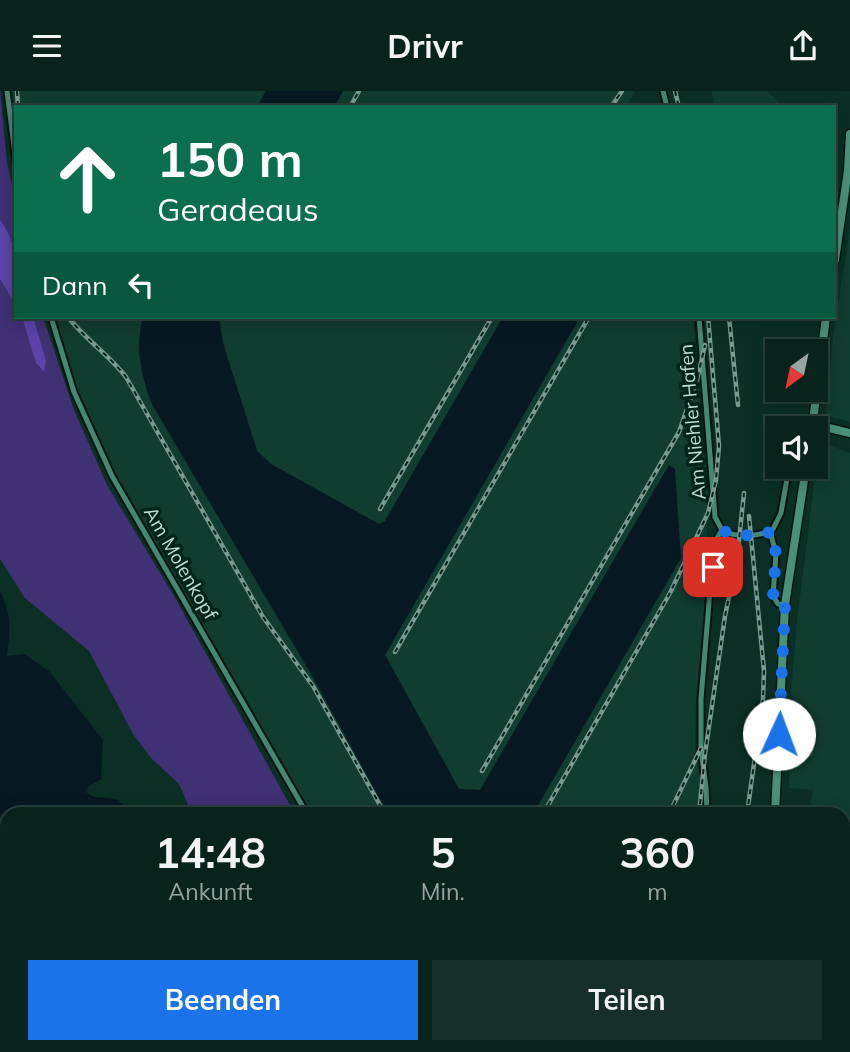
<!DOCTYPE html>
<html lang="de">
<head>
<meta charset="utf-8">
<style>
	:root { --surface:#08231c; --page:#162f29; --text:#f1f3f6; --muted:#98a4a3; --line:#29403b; --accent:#1a73e8 }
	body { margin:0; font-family:Mulish,sans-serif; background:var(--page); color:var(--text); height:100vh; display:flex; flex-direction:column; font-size:26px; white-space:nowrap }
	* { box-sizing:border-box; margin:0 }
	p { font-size:23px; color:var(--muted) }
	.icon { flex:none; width:38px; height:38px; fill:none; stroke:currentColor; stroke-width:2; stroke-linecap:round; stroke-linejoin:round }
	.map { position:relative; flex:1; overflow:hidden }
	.details { position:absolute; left:0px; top:716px; width:850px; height:247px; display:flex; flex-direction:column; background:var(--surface); border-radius:21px 21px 0 0; box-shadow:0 4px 18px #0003,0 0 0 2px var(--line) }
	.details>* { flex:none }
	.top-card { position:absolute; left:14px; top:14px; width:822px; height:214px; border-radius:0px; box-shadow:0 4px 18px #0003,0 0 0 2px var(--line); background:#0b6e4f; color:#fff; overflow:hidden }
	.needle { width:46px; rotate:213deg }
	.controls { position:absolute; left:765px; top:248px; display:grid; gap:14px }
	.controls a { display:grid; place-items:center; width:63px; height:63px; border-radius:0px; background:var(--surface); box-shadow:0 4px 18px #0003,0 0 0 2px var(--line); font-size:35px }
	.pin { position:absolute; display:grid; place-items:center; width:60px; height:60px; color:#fff; margin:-30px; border-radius:14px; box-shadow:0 4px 10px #0006 }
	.me { position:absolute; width:77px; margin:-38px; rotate:2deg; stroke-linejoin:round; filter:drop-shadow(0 0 5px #0008) }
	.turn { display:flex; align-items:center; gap:24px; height:147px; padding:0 28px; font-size:32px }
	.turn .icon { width:91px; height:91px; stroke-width:2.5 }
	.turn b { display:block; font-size:49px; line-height:60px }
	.then { display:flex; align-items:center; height:66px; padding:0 28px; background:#0003; gap:14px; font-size:26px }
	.eta { display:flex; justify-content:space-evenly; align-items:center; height:119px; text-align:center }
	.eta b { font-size:42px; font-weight:700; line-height:49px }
	.cta { display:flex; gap:14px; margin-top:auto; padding:14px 28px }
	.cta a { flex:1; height:80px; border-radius:0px; background:var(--accent); color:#fff; font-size:28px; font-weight:700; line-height:80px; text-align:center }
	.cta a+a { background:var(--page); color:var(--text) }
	header { display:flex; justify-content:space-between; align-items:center; height:91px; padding:0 28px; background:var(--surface); font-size:32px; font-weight:700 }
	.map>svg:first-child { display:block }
</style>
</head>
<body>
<header><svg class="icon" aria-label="menu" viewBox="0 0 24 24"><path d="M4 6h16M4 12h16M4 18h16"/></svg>Drivr<svg class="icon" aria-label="share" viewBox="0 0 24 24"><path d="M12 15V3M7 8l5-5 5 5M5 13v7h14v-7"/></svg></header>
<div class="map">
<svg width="850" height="961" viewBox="0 0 850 961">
	<rect width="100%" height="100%" fill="#0b2f25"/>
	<path fill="#113c30" d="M12 0H266L257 16H16V53Z
		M343 0H635L626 16H334Z
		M711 0H767L783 16H716Z
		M850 137V331L826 324 833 246Z
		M54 226H143L138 258 147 301 153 315 314 588 388 723H309L115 383 78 303Z
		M219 226H503L385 430 379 433 271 373 257 360 223 252Z
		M580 226H693L708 402 705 517 696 608 695 658 703 703 701 723H689L678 716 673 723H533L681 467 669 374 480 699 459 698 385 564Z
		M826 353 850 362V733L844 731V723H809L813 699 789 697 791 601 797 530 819 355Z
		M844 782 850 784V881L844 895Z
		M423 956H497L499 961H425Z"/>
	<path fill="#403074" d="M0 0 7 71 16 113V226H43L74 319 107 394 174 505 295 723H192L179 693 152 668 133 643 89 560 25 507 0 468Z
		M336 956H410L413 961H339Z"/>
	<path fill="#5c43a9" d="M0 129C19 153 16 184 16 214L0 188Z
		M22 226H33L46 270 44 281 36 272Z"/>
	<path fill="#061922" d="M266 0H343L334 16H257Z
		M143 226H219L223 252 257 360 271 373 379 433 385 430 503 226H580L385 564 459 698 480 699 669 374 675 378 681 467 533 723H388L314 588 153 315C141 286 135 256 143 226Z
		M0 501C12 521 10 542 7 565L24 563 49 580 103 649 101 688 88 696 87 702 94 706 117 708 134 723H7V956H292L294 961H0Z
		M497 956H655L654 961H499Z"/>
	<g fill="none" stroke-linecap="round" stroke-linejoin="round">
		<defs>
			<path id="street" d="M7 0 16 71
				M663 0 667 16
				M51 226 74 301 112 385 307 723
				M699 226 715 426 722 439
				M797 338 806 331 813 333
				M722 439C734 447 761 446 773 438L781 422 789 376
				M770 441 776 462 773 505 778 513 785 514
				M707 723 706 696 701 658V608L714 452 722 439
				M420 956 423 961
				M674 961V956
				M699 961 700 956"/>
			<path id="secondary" d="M835 169 848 79 850 43
				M813 333 850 342
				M812 338 826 226
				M775 723 785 514 806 376
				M782 956 785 961"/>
			<path id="primary" d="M844 915 850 901
				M844 955 850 942
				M820 961 823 956"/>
		</defs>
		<use href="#street" stroke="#02150f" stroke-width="9"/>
		<use href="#secondary" stroke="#02150f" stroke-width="11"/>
		<use href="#primary" stroke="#02150f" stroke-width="12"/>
		<use href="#street" stroke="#468772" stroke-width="5"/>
		<use href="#secondary" stroke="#4a917a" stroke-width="8"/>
		<use href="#primary" stroke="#4d9b82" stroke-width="9"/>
		<path stroke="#799b8f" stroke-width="2" d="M844 929 850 916"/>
		<defs>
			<path id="rail" d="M17 0 18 16
				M675 0 679 16
				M350 16 359 0
				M611 16 622 0
				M68 226C85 248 109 264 126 286L263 526 313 595 385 723
				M729 226 738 314
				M380 418 492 226
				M395 561 589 226
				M482 680 679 341 697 289 705 254
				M543 723 670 502 708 422 716 389 719 355 708 226
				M669 723 701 657
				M699 723 705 663 725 525 737 468 744 402
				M747 723 763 608 764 580 749 425
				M492 956 494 961
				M746 956 748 961
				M661 961 663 956"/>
		</defs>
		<use href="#rail" stroke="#799b8f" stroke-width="4.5"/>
		<use href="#rail" stroke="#01251b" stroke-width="2" stroke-dasharray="5" stroke-linecap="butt"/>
	</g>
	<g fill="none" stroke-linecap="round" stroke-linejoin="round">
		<path stroke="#1a73e8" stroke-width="12" stroke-dasharray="0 21.6" d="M713 476 714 452 722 439C734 446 757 445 770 441L776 462 773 505 778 513 785 514 779 643"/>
	</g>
	<g text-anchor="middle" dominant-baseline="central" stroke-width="7" stroke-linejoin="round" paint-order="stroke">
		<g font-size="19" fill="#beded1" stroke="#01251b">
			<text transform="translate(692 331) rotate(-95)">Am Niehler Hafen</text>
			<text transform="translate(181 472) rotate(60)">Am Molenkopf</text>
		</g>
	</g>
</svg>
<div class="controls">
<a><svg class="needle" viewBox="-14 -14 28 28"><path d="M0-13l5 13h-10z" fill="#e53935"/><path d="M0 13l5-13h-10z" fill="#98a4a3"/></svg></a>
<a><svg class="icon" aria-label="sound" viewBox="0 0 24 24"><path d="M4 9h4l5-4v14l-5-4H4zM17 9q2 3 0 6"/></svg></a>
</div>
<div class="pin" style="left:713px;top:476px;background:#d93025"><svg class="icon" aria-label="arrive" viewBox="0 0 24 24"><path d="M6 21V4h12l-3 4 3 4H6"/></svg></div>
<svg class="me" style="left:779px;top:643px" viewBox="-20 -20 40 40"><circle r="19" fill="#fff"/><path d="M0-13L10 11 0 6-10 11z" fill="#1a73e8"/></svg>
<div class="top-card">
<div class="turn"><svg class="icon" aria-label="ahead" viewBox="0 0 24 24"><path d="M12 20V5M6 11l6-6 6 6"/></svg><div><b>150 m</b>Geradeaus</div></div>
<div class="then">Dann<svg class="icon" aria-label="left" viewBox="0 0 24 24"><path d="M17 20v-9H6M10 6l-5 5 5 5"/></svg></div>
</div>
<section class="details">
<div class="eta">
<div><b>14:48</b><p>Ankunft</p></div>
<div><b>5</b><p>Min.</p></div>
<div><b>360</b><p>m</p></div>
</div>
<div class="cta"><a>Beenden</a><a>Teilen</a></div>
</section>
</div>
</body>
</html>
